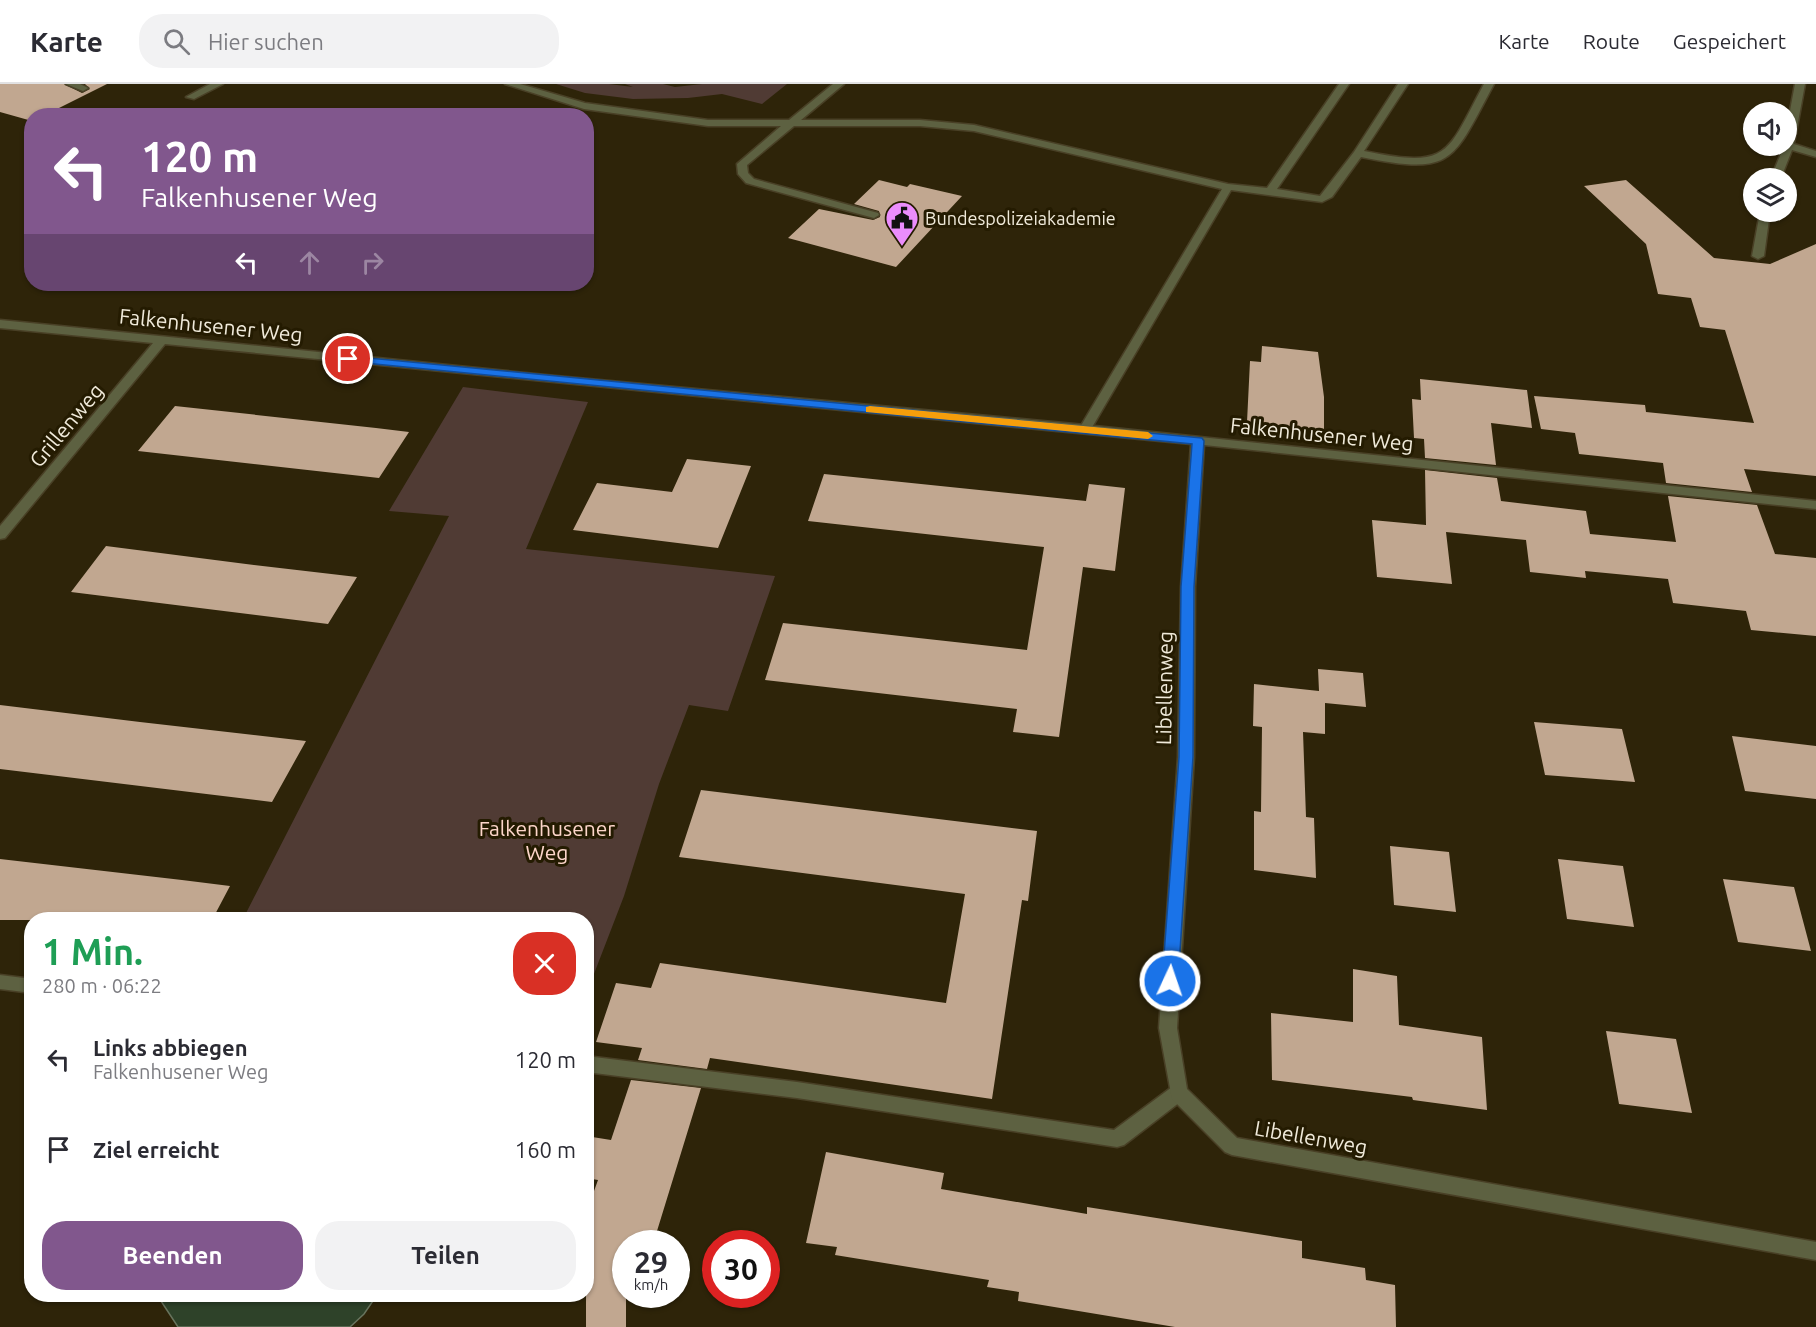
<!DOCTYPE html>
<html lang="de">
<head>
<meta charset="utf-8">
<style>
	:root { --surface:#fff; --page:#f2f2f3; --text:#2b2b33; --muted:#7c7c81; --line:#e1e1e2; --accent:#81578d }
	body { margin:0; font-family:Ubuntu,sans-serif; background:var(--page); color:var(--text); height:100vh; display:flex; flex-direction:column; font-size:22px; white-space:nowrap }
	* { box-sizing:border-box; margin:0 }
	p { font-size:20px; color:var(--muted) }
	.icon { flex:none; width:33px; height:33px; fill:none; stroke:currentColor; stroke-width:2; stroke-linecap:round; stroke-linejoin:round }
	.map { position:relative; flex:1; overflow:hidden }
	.drawer { position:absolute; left:24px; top:828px; width:570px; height:390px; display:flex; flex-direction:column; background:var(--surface); border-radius:24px; box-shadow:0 2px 4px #0004 }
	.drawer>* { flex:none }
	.hud { position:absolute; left:24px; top:24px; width:570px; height:183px; border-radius:24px; box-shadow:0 2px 4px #0004; background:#81578d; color:#fff; overflow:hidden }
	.tools { position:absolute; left:1743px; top:18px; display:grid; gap:12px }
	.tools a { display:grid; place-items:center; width:54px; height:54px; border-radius:50%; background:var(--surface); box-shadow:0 2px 4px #0004; font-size:30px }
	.speed { position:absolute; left:612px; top:1146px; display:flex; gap:12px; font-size:30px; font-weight:700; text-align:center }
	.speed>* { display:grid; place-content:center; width:78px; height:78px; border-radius:50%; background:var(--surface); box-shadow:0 2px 4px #0004; line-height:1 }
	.speed small { font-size:15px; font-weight:400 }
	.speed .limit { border:9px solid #d22; background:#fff; color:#111 }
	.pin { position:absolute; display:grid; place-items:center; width:51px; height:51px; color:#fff; margin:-26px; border:3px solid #fff; border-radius:50%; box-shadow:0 2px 6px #0007 }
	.me { position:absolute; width:66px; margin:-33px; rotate:3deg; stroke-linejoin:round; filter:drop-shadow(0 0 4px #0008) }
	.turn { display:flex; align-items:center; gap:21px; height:126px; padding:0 18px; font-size:27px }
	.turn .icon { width:78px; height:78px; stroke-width:2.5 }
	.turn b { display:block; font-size:42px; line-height:51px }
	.lanes { display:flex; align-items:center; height:57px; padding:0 18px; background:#0003; justify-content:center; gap:30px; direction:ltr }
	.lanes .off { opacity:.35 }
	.round { display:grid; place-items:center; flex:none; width:63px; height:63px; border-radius:24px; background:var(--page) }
	.summary { display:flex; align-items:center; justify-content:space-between; height:102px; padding:0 18px }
	h1 { font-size:36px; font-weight:700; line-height:45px; color:#1e9e55 }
	.button { display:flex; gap:12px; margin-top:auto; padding:12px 18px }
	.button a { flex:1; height:69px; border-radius:24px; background:var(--accent); color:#fff; font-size:24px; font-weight:700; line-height:69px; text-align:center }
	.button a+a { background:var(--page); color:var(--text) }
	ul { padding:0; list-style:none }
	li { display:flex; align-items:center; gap:18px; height:90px; padding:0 18px }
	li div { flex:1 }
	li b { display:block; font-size:22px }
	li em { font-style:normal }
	header { display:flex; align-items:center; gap:36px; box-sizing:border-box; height:84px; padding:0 30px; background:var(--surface); border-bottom:2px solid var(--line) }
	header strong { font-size:28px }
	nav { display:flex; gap:33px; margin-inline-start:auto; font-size:21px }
	.search { width:420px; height:54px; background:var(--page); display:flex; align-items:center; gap:15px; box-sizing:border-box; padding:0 21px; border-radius:24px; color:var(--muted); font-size:22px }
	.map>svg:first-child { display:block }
</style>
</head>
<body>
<header>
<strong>Karte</strong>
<div class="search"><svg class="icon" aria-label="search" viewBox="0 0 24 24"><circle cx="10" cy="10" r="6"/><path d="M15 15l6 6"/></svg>Hier suchen</div>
<nav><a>Karte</a><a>Route</a><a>Gespeichert</a></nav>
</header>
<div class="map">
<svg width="1816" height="1243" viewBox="0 0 1816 1243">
	<rect width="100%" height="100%" fill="#2e2409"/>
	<path fill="#503b34" d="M556 0H609L633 3 625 0H663L675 3 702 0H787L762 20 722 10 688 14 633 15 585 9Z
		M463 303 588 318 526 465 775 492 728 627 689 621 659 700 624 812 587 908 586 836 243 835 449 432 389 427Z"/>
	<path fill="#2e4229" stroke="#68745e" stroke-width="1.5" d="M157 1211H377L364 1230 350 1243H178Z"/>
	<path fill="#c1a790" d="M0 0H64L82 9 90 5 85 0H107L43 32H32V37L0 28Z
		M879 96 907 103 910 100 962 112 896 183 788 154 819 125 873 136 880 133 879 127 854 120Z
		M1626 96 1714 174 1770 180 1816 160V392L1744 385 1752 408 1666 399 1663 379 1579 370 1575 349 1541 345 1534 312 1645 321 1646 328 1754 339 1725 246 1700 243 1691 214 1658 210 1646 160 1584 102Z
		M1262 262 1318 268 1324 313V346L1247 338 1250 277 1261 278Z
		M1420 295 1527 306 1532 344 1491 339 1496 381 1425 374 1424 355 1414 354 1412 315 1421 316Z
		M175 322 376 344 409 348 379 394 138 367Z
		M687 375 751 382 718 464 573 446 597 399 672 408Z
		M1425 386 1497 394 1501 417 1586 427 1590 450 1676 458 1668 412 1757 421 1775 470 1816 474V552L1751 546 1746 527 1673 519 1668 495 1585 487 1586 494 1530 488 1526 456 1446 448 1452 500 1377 493 1372 436 1426 441Z
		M824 390 1086 417 1089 400 1125 404 1115 487 1083 483 1059 653 1013 648 1017 625 765 596 783 539 1027 566 1044 463 808 437Z
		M106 462 246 480 357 493 328 540 71 508Z
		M1318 585 1363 589 1366 623 1325 619V650L1303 648 1306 733 1314 734 1316 794 1254 786V727L1261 728 1262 643 1253 642 1254 600 1319 607Z
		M0 621 140 638 306 657 272 718 0 685Z
		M1534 638 1622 645 1635 698 1545 691Z
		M1732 652 1816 662V715L1745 707Z
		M701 706 1037 747 1028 817 1022 816 992 1015 710 974 707 985 638 976 642 964 596 958 616 899 651 904 660 879 946 919 965 810 679 773Z
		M1390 762 1449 768 1456 828 1394 821Z
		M0 775 182 796 230 802 212 836H0Z
		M1558 775 1623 782 1634 843 1567 835Z
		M1723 795 1794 803 1811 867 1738 858Z
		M1353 885 1397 892 1399 941 1482 953 1487 1026 1413 1016 1412 1013 1272 996 1271 929 1353 938Z
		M1606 947 1676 955 1692 1029 1619 1020Z
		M631 996 701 1004 653 1160H626V1243H586V1129L598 1096 586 1094V1052L611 1056Z
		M826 1068 944 1089 941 1105 1087 1130V1123L1302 1157V1174L1365 1184 1366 1196 1395 1201 1396 1243H1175L1018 1217 1019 1208 987 1203 989 1196 835 1171 837 1163 806 1159Z"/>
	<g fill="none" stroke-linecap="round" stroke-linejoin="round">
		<defs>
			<path id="lane" d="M66 0H80L88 4 83 7Z
				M210 0H223L194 15 186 13Z
				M505 0H520L585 19 708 36H789L833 0H844L801 36H920L974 41 1228 100 1267 104 1339 0H1349L1277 105 1320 112 1354 68 1398 0H1408L1364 67C1451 85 1446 70 1484 0H1494C1452 78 1454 92 1361 73L1332 113 1322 118 1231 106 1091 345 1085 349 1079 345 1222 105 974 47 920 42H794L747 81 748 89 754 95 878 129 879 131 874 134 746 99 738 90 737 80 781 42H708L584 25Z
				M0 891 32 895V909L0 905Z
				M586 972 797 998 1114 1046 1172 1003 1178 1001 1184 1003 1187 1009 1184 1015 1124 1061 1117 1063 797 1014 586 988Z"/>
			<path id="street" d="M1795 0H1805L1794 60 1816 67V73L1792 66 1781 94H1771L1784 62H1786V48Z
				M1760 128H1770L1764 172 1758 175 1752 172Z
				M0 236 556 292 1085 341 1816 417V425L1204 361 1195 503 1194 673 1177 944 1187 1005 1237 1054 1816 1158V1176L1232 1071 1225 1068 1172 1015 1159 944 1178 673 1181 503 1191 360 165 260 5 454 0 455V442L153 259 0 244Z"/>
		</defs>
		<use href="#lane" stroke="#494026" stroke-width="3"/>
		<use href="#street" stroke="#494026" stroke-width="3"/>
		<use href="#lane" fill="#5d6141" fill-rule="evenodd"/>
		<use href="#street" fill="#5d6141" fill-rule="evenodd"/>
	</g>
	<path fill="#1a73e8" stroke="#114b97" stroke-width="1.5" d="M348 272 1202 354 1204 357 1194 503 1193 673 1178 897 1175 902 1170 904 1164 902 1162 897 1179 673 1181 503 1192 360 344 277 342 275Z"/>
	<path fill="#f59e0b" d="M870 322 1148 348 1153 352 1148 355 866 328V323Z"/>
	<defs>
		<symbol id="civic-pin" viewBox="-11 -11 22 30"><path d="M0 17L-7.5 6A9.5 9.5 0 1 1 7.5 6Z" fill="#eb8dfc" stroke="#241b01"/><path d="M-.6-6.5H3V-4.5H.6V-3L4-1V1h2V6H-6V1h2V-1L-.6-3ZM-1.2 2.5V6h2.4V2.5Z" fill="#111"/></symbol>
	</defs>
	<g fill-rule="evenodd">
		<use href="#civic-pin" x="883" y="115" width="38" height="52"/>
	</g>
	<g text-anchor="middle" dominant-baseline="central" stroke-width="6" stroke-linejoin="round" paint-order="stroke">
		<g font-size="18" fill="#f0eada" stroke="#241b01" text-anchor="start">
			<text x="925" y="134">Bundespolizeiakademie</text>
		</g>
		<g font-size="21" fill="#f0eada" stroke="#241b01">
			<text transform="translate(211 241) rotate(6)">Falkenhusener Weg</text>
			<text transform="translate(66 341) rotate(-50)">Grillenweg</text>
			<text transform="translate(1322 350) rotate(6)">Falkenhusener Weg</text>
			<text transform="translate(1164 604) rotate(-89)">Libellenweg</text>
			<text transform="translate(1311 1053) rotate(10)">Libellenweg</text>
		</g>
		<g font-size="21" fill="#fdd6ca" stroke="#241b01">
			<text x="547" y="744">Falkenhusener<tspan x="547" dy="24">Weg</tspan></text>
		</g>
	</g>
</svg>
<div class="tools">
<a><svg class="icon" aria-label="sound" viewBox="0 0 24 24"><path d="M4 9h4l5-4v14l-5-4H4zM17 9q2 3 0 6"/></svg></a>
<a><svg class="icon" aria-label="layers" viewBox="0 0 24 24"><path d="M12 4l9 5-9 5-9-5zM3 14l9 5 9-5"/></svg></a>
</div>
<div class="speed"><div>29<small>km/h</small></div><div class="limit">30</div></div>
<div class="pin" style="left:348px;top:275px;background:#d93025"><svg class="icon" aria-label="arrive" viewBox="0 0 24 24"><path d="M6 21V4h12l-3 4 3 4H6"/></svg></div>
<svg class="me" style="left:1170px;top:897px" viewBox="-20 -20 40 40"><circle r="17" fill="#1a73e8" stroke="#fff" stroke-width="3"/><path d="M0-11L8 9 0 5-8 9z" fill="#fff"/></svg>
<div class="hud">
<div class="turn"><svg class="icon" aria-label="left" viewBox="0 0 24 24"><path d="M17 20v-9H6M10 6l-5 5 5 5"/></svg><div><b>120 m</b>Falkenhusener Weg</div></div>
<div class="lanes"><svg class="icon" aria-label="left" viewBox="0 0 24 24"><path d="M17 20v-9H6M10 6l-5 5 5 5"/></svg><svg class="icon off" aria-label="ahead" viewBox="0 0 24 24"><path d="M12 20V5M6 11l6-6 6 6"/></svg><svg class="icon off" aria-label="right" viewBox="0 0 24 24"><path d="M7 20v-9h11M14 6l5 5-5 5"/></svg></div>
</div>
<section class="drawer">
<div class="summary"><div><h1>1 Min.</h1><p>280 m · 06:22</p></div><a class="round" style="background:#d93025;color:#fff"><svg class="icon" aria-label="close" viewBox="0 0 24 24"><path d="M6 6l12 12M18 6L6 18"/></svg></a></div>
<ul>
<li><svg class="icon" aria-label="left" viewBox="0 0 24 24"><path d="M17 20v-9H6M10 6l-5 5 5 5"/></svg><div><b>Links abbiegen</b><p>Falkenhusener Weg</p></div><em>120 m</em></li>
<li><svg class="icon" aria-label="arrive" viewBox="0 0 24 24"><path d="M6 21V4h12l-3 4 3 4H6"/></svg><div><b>Ziel erreicht</b></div><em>160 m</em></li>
</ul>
<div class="button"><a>Beenden</a><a>Teilen</a></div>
</section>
</div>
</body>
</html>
